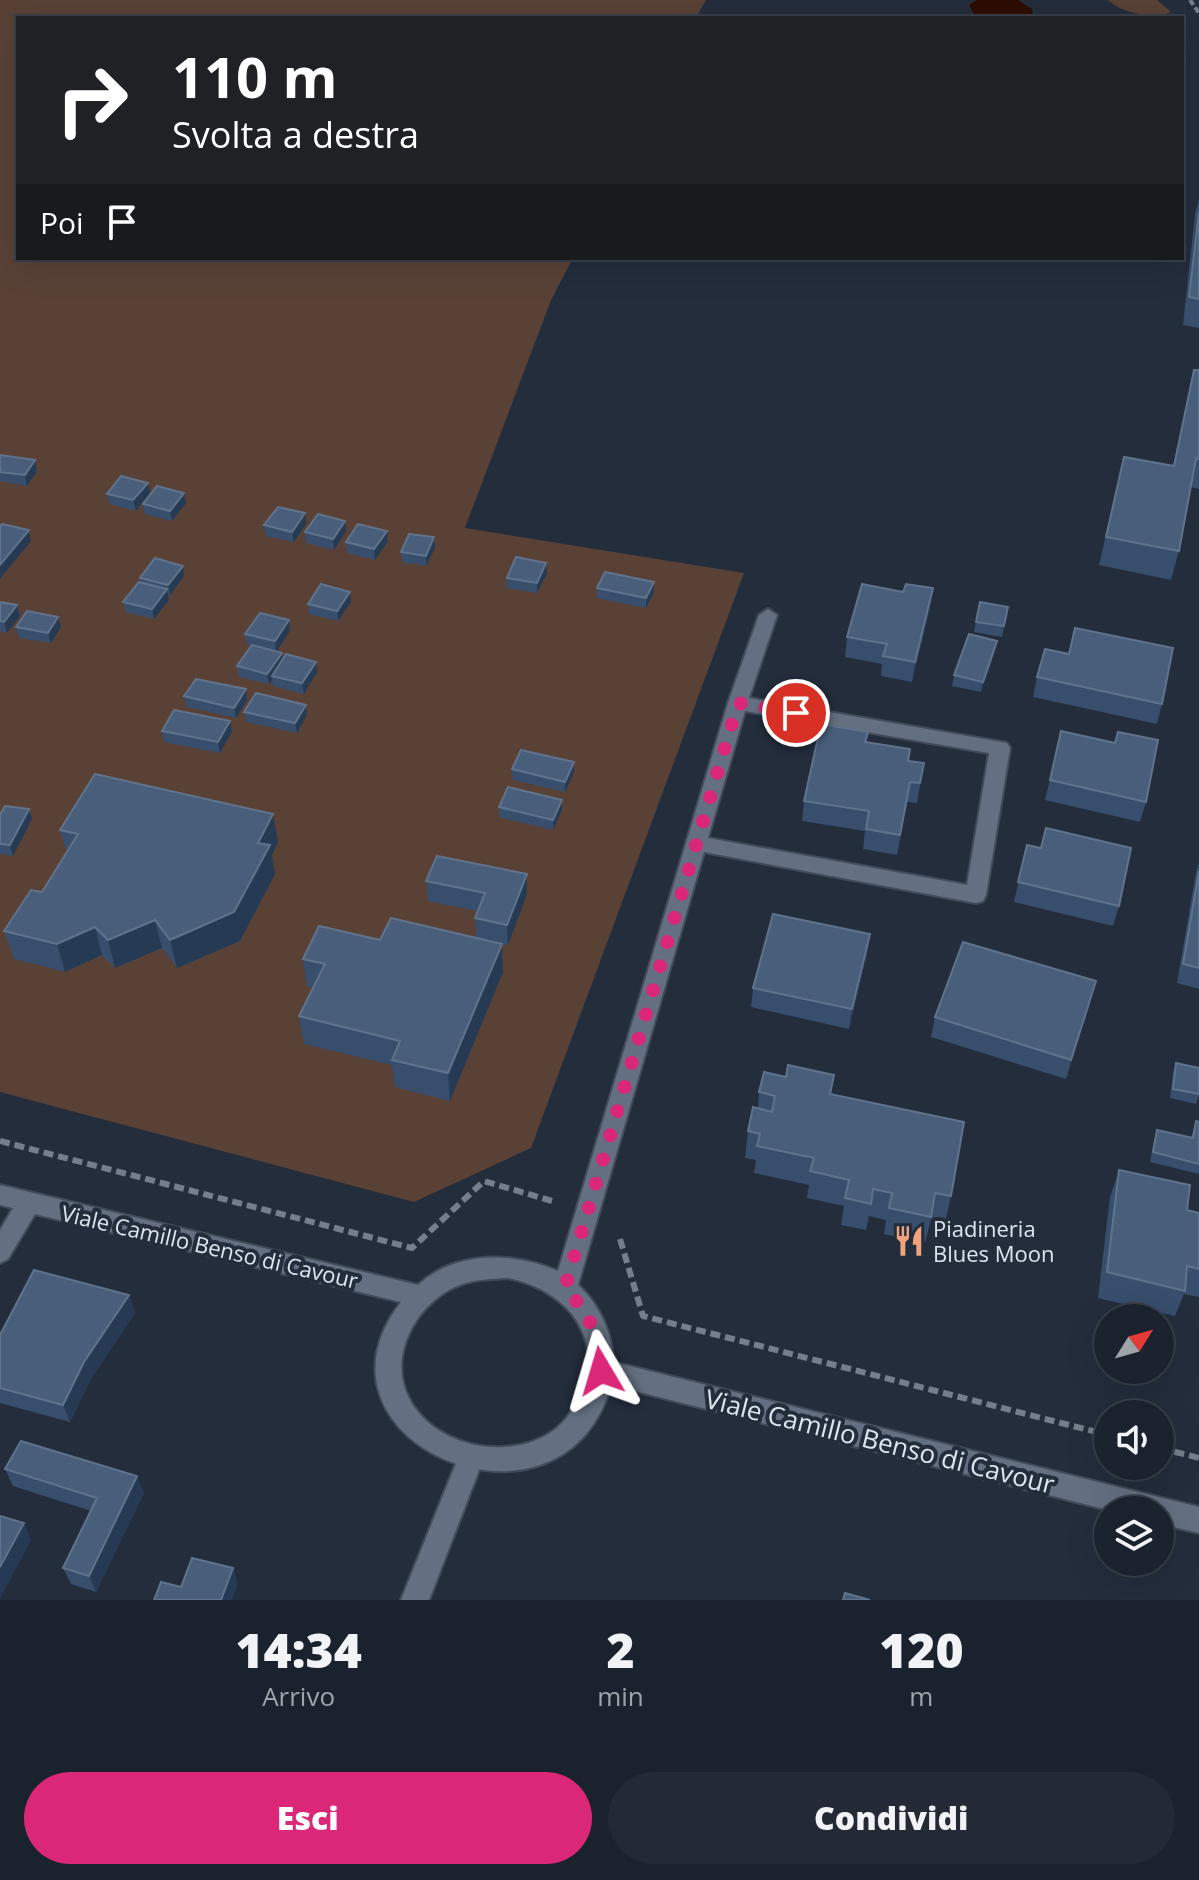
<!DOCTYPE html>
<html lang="it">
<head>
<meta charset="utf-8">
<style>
	:root { --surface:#1a222d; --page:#232a35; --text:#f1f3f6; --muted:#9fa4aa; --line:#383f49; --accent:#db2777 }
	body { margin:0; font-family:"Open Sans",sans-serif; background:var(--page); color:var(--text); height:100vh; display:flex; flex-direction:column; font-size:30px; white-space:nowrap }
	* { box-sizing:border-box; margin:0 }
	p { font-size:26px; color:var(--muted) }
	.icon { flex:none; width:44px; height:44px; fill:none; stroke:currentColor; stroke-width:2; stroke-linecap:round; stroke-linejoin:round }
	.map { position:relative; height:1600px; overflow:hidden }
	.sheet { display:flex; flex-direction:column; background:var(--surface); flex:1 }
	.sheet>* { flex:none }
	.guide { position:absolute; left:16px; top:16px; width:1168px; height:244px; border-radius:0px; box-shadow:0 8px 32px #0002,0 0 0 2px var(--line); background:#202124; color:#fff; overflow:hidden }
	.needle { width:52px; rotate:53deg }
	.fabs { position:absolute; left:1094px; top:1304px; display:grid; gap:16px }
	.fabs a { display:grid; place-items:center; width:80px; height:80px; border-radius:50%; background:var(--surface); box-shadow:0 8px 32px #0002,0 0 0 2px var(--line); font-size:40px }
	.pin { position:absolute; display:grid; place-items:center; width:68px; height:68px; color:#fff; margin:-34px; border:4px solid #fff; border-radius:50%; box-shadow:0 2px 8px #0007 }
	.me { position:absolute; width:88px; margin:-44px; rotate:353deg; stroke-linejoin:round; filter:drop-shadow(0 0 6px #0008) }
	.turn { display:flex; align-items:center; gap:28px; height:168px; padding:0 24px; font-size:36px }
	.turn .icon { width:104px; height:104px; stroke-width:2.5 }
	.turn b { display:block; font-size:56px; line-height:68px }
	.then { display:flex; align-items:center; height:76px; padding:0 24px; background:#0003; gap:16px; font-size:30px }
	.eta { display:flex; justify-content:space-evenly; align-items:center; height:136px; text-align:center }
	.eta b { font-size:48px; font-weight:800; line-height:56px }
	.primary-button { display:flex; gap:16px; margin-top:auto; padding:16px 24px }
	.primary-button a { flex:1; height:92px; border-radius:48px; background:var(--accent); color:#fff; font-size:32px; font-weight:800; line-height:92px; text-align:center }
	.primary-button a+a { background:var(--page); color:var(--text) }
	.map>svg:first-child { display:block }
</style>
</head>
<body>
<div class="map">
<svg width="1199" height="1600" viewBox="0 0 1199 1600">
	<rect width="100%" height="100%" fill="#232d3c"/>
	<path fill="#594136" d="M0 0H706L696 18H18V258H573L551 300 465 528 744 573 531 1148 414 1202 0 1092Z
		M1108 0H1157L1171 12C1156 20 1121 13 1108 0Z"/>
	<path fill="#2e0d00" d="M977 0H1018L1032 9 1033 15 1031 18H976L969 5Z"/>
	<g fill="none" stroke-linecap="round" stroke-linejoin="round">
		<defs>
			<path id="minor" d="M768 609 777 615 749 698 1007 743 1010 748 986 895 983 901 976 903 704 852 578 1285C599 1304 613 1334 613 1362L1199 1507V1533L1160 1524V1510H1108L611 1385C564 1556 292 1443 401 1302L35 1214 8 1259 0 1263V1230L13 1208 0 1205V1185L418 1285C456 1250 514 1252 558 1271L728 703 759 615ZM745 711 989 753 967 885 708 838ZM508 1278C576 1292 613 1351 570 1413 558 1432 536 1443 514 1446 436 1457 366 1387 421 1314 431 1302 445 1290 460 1285 475 1279 492 1279 508 1278Z"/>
			<path id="tertiary" d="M470 1448 479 1451 483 1460 429 1600H401L461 1451Z"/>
		</defs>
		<use href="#minor" stroke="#424b57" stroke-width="4"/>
		<use href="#tertiary" stroke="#424b57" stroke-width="4"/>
		<path stroke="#757e8a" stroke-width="4" stroke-dasharray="6 3" stroke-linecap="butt" d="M1190 0 1199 13"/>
		<path stroke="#757e8a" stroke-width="6" stroke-dasharray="10 5" stroke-linecap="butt" d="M0 1141 412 1248 484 1181 552 1201
			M620 1239 643 1316 1108 1435
			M1160 1448 1199 1458"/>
		<use href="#minor" fill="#647081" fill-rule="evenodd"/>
		<use href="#tertiary" fill="#647081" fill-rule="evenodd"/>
	</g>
	<path fill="#374e6c" d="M1199 199V328L1183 325 1195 214Z
		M1194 370H1199V489L1191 487 1179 551 1171 580 1099 565 1124 457 1173 466Z
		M0 455 35 460 37 471 27 486 0 481Z
		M150 493 136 511 109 504 107 494Z
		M186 503 172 521 145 514 143 504Z
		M345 521 346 531 334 550 306 543 305 532Z
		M306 524 294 542 266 536 264 525Z
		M387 531 388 541 375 560 347 553 346 542Z
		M434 537 435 548 426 566 402 562 401 552Z
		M547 573 537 593 507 588V578Z
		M184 576 170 595 168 594 169 600 154 619 126 612 123 602 141 583 140 578Z
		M654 582V592L646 608 597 598V588Z
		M0 602 17 605 20 616 7 633 0 631Z
		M351 602 338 621 309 614 308 604Z
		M980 602 1008 607 1002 637 974 632Z
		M930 608 912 682 881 676 882 664 845 657 847 637Z
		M289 620 290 631 276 651 283 659 317 672 304 694 273 686 272 680 269 684 239 677 237 666 252 645 247 644 245 634Z
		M16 627H61L51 643 19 638Z
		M995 651 981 692 952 686 954 675Z
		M1069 654 1162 704 1157 724 1033 697 1037 677Z
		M246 689 247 700 236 718 187 707 184 696Z
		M306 705 307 715 297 733 246 722 244 712Z
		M230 721 232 732 220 753 164 742 162 731Z
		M1061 731 1115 743 1118 732 1146 802 1140 822 1045 800Z
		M868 732 867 742 908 761 924 763 917 803 907 802 897 855 863 849 865 831 802 821 804 801Z
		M574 762V772L565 792 513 780 512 769Z
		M499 807 562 810 553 830 499 817Z
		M29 809 32 819 13 856 0 854V815Z
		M60 830 278 842 272 855 275 874 240 941 177 968 162 948 115 968 102 955 65 972 14 959 4 931 42 892 67 853Z
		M1027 845 1119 906 1113 926 1014 902Z
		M1199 862V989L1177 983 1196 872Z
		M527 874V894L508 945 498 943 503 972 450 1101 395 1087 392 1065 304 1044 299 1016 313 988 307 987 303 959 380 940 476 938 475 918 477 911 428 901 426 881Z
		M870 934 867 954 849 1029 751 1007 753 988Z
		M1090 1001 1066 1079 931 1037 935 1017Z
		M1176 1063 1199 1068V1095L1196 1104 1170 1098 1173 1073Z
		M786 1077 832 1094 951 1196 945 1223 931 1219 925 1243 884 1234 886 1220 869 1216 866 1230 841 1225 844 1206 807 1198 809 1185 754 1173 756 1160 745 1158 748 1131 758 1108 759 1092Z
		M1196 1121 1199 1122V1174L1150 1162 1154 1140 1157 1130 1191 1138Z
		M1119 1170 1187 1210 1199 1213V1297L1184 1294 1175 1316 1098 1298 1110 1197Z
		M129 1295 135 1313 90 1380 70 1422 0 1403V1335Z
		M5 1469 144 1493 96 1592 71 1584 63 1568 91 1511 13 1486Z"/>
	<path fill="#273a53" d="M35 460 37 471 27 486 25 475Z
		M148 483 150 493 136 511 133 500Z
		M184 493 186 503 172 521 170 511Z
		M305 513 306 524 294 542 292 532Z
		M345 521 346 531 334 550 333 539Z
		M29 530 31 541 0 579V565Z
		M387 531 388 541 375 560 374 549Z
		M434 537 435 548 426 566V556Z
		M546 563 547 573 537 593V583Z
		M183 566 184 576 170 595 168 585Z
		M654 582V592L646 608V598Z
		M933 588 930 608 912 682 915 662Z
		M167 589 169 600 154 619 152 609Z
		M350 592 351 602 338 621 337 611Z
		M17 605 20 616 7 633 4 622Z
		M58 617 61 627 51 643 48 633Z
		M289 620 290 631 276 652 275 641Z
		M997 641 995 651 981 692 983 682Z
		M282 653 283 663 272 676V680L269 684 267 674Z
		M316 662 317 672 304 694 302 683Z
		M246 689 247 700 236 718 234 708Z
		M306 705 307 715 297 733 295 723Z
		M230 721 232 732 220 753 218 742Z
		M574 762V772L565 792V782Z
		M562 800V810L553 830V820Z
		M29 809 32 819 13 856 10 845Z
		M273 814 278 842 272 855 275 874 240 941 177 968 170 940 258 843Z
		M527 874V894L508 945 507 925Z
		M155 920 162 948 115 968 108 940Z
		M95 927 102 955 65 972 57 944Z
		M870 934 867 954 849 1029 852 1009Z
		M502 944 503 972 450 1101 448 1073Z
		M129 1295 135 1313 90 1380 70 1422 63 1405 84 1362Z
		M137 1476 144 1493 96 1592 89 1576Z
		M24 1523 31 1540 0 1599V1567Z
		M233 1568 238 1584 232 1600H221Z"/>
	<path fill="#485e7a" stroke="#60738c" stroke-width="2" d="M1199 212V299L1189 297Z
		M1194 370H1199V459L1196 458 1179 551 1106 537 1124 457 1174 466Z
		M0 455 35 460 25 475 0 472Z
		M121 476 148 483 133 500 107 494Z
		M157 486 184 493 170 511 143 504Z
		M278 507 305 513 292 532 264 525Z
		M318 514 345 521 333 539 305 532Z
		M2 524 29 530 0 565V527Z
		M358 524 387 531 374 549 346 542Z
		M409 534 434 537 426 556 401 552Z
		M516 557 546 563 537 583 507 578Z
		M155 558 183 566 168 585 140 578Z
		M605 572 654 582 646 598 597 588Z
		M139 582 167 589 152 609 123 602Z
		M321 584 350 592 337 611 308 604Z
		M862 584 903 592 906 584 933 588 915 662 883 656 887 644 847 637Z
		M0 602 17 605 4 622 0 621Z
		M980 602 1008 607 1004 626 976 622Z
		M27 611 58 617 48 633 16 627Z
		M260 613 289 620 275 641 245 634Z
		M1075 628 1173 648 1162 704 1037 677 1045 649 1069 654Z
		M969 634 997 641 983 682 954 675Z
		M252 645 282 653 267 674 237 666Z
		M286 654 316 662 302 683 272 676Z
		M196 679 246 689 234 708 184 696Z
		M256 693 306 705 295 723 244 712Z
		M174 710 230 721 218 742 162 731Z
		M821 724 868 732 865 742 910 749 908 761 924 763 920 783 910 782 900 835 866 829 869 811 804 801Z
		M1061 731 1115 743 1118 732 1158 740 1146 802 1050 780Z
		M521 750 574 762 565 782 512 769Z
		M95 774 273 814 258 843 270 845 234 912 170 940 155 920 108 940 95 927 57 944 4 931 31 890 42 892 78 834 60 830Z
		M508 787 562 800 553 820 499 807Z
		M5 806 29 809 10 845 0 844V815Z
		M1046 828 1131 848 1119 906 1018 882 1027 845 1041 848Z
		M437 856 527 874 507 925 475 918 485 893 426 881Z
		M1199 871V968L1183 964Z
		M773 914 870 934 852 1009 753 988Z
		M391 918 502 944 448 1073 392 1060 400 1041 299 1016 325 964 303 959 319 926 380 940Z
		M963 942 1096 981 1071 1060 935 1017Z
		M1176 1063 1199 1068V1094L1173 1089Z
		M788 1065 834 1075 830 1094 964 1122 951 1196 935 1193 931 1217 889 1208 892 1193 873 1189 871 1204 845 1198 849 1180 810 1171 814 1158 757 1146 760 1134 748 1131 753 1107 772 1112 775 1096 759 1092 764 1072 786 1077Z
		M1196 1121 1199 1122V1164L1153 1152 1157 1130 1193 1138Z
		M1119 1170 1190 1185 1187 1210 1199 1213V1269L1187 1266 1185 1291 1107 1272Z
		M34 1270 129 1295 84 1362 63 1405 0 1388V1335Z
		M21 1441 137 1476 89 1576 63 1568 97 1498 5 1469Z
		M0 1516 24 1523 0 1567Z
		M192 1558 233 1568 221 1600H154L161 1582 181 1587Z
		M845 1593 870 1600H843Z"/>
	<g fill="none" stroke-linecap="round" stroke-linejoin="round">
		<path stroke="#db2777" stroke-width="14" stroke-dasharray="0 25.2" d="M601 1371C599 1335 590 1315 565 1288L738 703 796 713"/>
	</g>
	<defs>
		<symbol id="restaurant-bare" viewBox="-9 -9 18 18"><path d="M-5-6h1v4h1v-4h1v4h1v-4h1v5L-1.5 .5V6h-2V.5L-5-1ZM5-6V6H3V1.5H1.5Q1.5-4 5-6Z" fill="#f1a27b" stroke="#232d3c" stroke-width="2.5" paint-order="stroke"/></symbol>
	</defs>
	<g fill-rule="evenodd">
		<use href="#restaurant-bare" x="887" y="1219" width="44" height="44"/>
	</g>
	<g text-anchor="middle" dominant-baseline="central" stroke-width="8" stroke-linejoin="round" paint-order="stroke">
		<g font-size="22" fill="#dde4ee" stroke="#232d3c" text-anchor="start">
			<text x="933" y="1228">Piadineria<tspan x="933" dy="25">Blues Moon</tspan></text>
		</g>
		<g font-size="22" fill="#dde4ee" stroke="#232d3c">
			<text transform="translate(210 1246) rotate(13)">Viale Camillo Benso di Cavour</text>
		</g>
		<g font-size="26" fill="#dde4ee" stroke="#232d3c">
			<text transform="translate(880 1441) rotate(14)">Viale Camillo Benso di Cavour</text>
		</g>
	</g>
</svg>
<div class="fabs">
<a><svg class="needle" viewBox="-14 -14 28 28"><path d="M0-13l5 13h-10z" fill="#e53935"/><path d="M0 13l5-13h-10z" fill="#9fa4aa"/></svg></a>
<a><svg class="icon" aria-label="sound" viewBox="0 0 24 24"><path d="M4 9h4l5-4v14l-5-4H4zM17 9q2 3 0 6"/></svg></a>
<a><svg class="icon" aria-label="layers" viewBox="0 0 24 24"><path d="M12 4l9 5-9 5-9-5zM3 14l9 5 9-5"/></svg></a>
</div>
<div class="pin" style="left:796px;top:713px;background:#d93025"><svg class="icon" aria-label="arrive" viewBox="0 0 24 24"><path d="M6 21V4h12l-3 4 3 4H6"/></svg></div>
<svg class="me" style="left:601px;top:1371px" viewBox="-20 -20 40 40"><path d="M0-17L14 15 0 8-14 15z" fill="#db2777" stroke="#fff" stroke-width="4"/></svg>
<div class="guide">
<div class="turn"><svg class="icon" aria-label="right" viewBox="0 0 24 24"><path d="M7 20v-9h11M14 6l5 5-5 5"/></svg><div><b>110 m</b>Svolta a destra</div></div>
<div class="then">Poi<svg class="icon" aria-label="arrive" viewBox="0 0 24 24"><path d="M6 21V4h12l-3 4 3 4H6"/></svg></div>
</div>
</div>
<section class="sheet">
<div class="eta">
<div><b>14:34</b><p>Arrivo</p></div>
<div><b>2</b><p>min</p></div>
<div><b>120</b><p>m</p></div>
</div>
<div class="primary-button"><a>Esci</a><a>Condividi</a></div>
</section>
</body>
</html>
